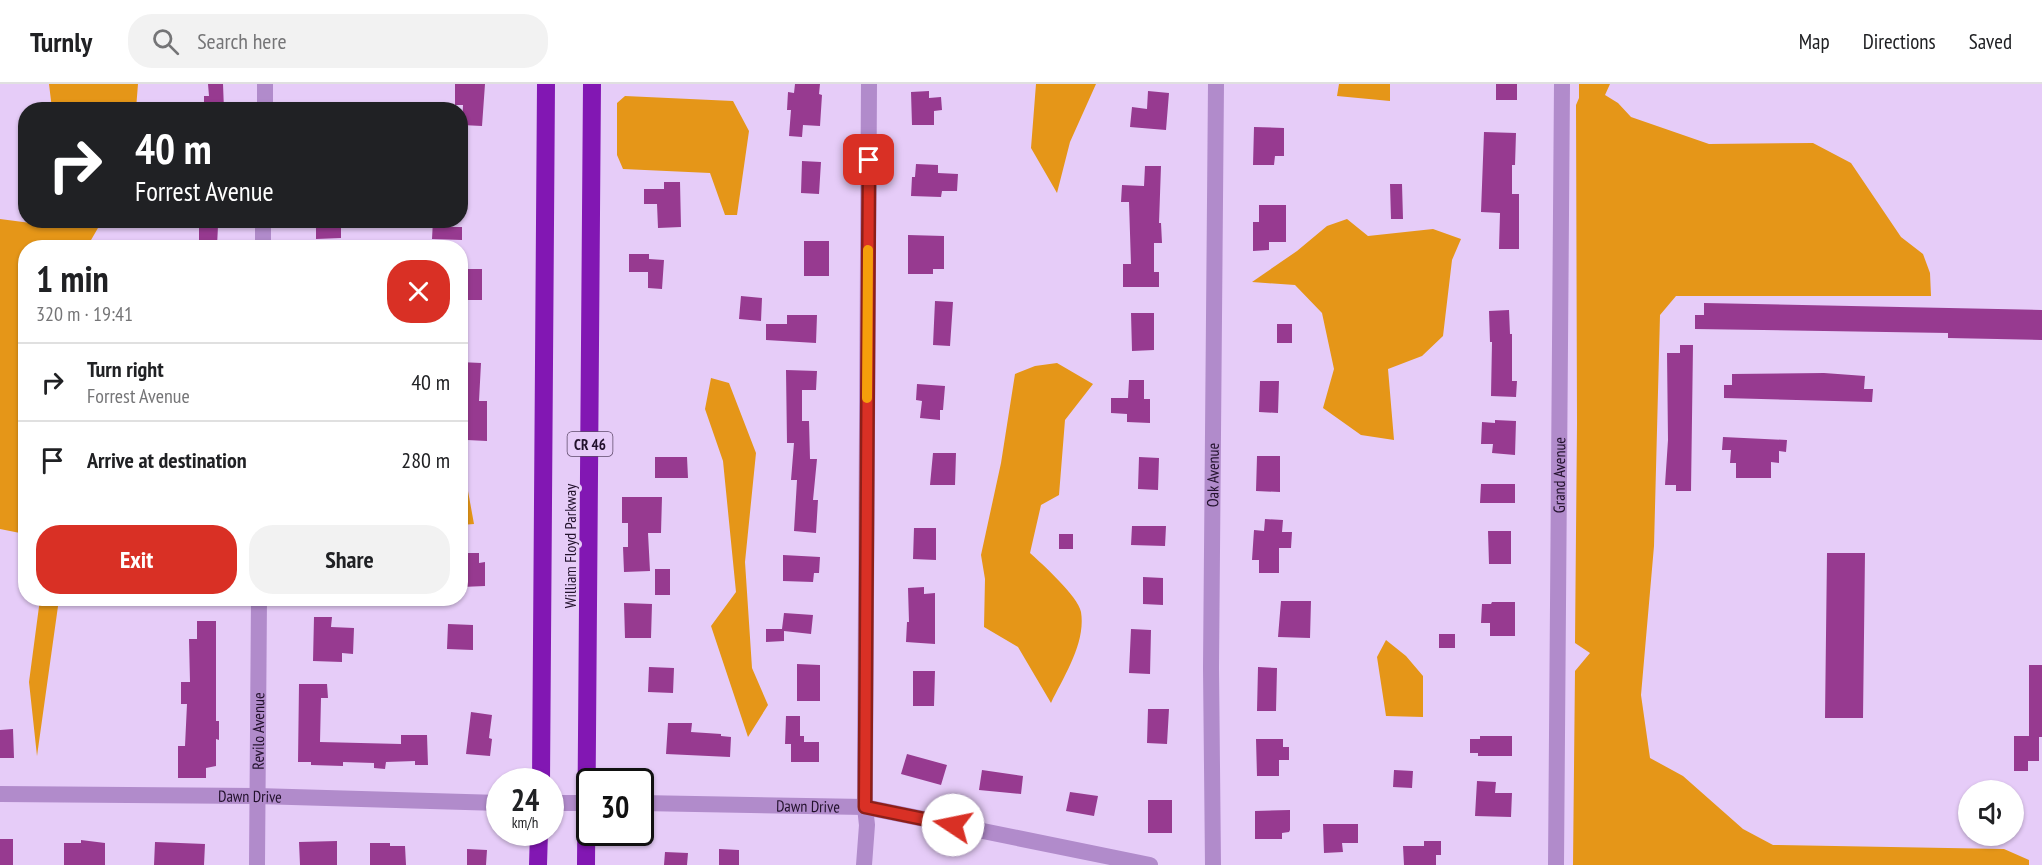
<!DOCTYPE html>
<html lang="en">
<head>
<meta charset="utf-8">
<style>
	:root { --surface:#fff; --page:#f2f2f2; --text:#202124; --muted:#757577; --line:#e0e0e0; --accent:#d93025 }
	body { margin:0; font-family:"PT Sans Narrow",sans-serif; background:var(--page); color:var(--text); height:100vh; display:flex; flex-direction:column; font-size:22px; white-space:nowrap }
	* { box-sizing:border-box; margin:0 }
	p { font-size:20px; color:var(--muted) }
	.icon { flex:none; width:33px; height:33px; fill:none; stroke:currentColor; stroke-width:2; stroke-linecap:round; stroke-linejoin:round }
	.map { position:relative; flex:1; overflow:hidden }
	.panel { position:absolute; left:18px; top:156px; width:450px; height:366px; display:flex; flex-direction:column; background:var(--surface); border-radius:24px; box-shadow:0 2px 4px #0004 }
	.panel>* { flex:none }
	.guide { position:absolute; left:18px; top:18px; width:450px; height:126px; border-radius:24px; box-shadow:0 2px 4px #0004; background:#202124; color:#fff; overflow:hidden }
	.tools { position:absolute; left:1958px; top:696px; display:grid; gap:12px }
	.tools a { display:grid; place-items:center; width:66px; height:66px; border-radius:50%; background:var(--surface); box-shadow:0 2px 4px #0004; font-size:30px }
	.speed { position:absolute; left:486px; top:684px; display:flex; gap:12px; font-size:30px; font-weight:700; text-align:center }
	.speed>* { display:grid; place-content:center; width:78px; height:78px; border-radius:50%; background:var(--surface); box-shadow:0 2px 4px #0004; line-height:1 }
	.speed small { font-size:15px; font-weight:400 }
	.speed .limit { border:3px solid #111; border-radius:9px; background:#fff; color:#111 }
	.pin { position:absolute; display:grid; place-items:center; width:51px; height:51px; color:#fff; margin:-26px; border-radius:12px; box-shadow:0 3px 9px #0006 }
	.me { position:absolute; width:66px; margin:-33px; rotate:281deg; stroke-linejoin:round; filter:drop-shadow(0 0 4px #0008) }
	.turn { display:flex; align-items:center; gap:21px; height:126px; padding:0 18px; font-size:27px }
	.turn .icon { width:78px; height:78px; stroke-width:2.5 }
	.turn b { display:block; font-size:42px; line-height:51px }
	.round { display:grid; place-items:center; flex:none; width:63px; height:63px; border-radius:24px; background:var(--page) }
	.overview { display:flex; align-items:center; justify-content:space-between; height:102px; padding:0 18px }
	h1 { font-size:36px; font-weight:800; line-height:45px }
	.button { display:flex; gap:12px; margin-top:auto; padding:12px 18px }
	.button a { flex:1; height:69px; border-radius:24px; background:var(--accent); color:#fff; font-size:24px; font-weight:800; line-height:69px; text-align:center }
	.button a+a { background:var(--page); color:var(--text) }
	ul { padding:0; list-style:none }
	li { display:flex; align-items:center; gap:18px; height:78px; padding:0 18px; border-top:2px solid var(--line) }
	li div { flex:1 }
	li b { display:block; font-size:22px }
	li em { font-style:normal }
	header { display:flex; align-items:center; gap:36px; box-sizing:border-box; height:84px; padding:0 30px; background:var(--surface); border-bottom:2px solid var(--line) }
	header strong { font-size:28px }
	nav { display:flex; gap:33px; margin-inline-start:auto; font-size:21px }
	.search { width:420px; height:54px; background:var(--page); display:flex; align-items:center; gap:15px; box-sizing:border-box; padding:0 21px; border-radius:24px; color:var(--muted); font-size:22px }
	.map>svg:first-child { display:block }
</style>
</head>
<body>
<header>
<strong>Turnly</strong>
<div class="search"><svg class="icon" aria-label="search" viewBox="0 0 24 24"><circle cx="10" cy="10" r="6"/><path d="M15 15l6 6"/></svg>Search here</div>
<nav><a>Map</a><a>Directions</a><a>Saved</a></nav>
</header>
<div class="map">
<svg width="2042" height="781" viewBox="0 0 2042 781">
	<rect width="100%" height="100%" fill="#e6ccf8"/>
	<path fill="#e59618" d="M49 0H138L136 25H52Z
		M1036 0H1096L1070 58 1057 109 1031 64Z
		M1339 0H1390V17L1337 12Z
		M1579 0H1610L1605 11 1618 19 1631 33 1709 60 1813 59 1851 79 1901 153 1923 170 1930 189 1931 212H1676L1660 231 1654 462 1641 611 1650 674 1683 692 1743 745 1773 761 2004 765 2029 776V781H1573L1575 587 1590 569 1575 559 1577 339 1576 21 1579 14Z
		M625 12 733 17 749 47 737 131H725L710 89 623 85 617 71V19Z
		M0 135 46 141 102 137 87 163 26 164 25 450 0 445Z
		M1347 135 1368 152 1433 145 1461 155 1452 176 1443 252 1422 272 1388 285 1394 356 1361 351 1323 324 1334 285 1322 229 1295 201 1252 198 1297 167 1327 142Z
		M1057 279 1093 300 1065 336 1059 411 1041 421 1030 469C1042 480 1078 512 1081 528 1086 559 1064 592 1051 619L1018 563 984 543 985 495 981 471 1001 379 1015 290 1035 282Z
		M711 294 729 299 756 369 745 478 752 584 768 621 748 653 711 542 736 508 723 377 705 325Z
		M461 399 468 407 474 440 461 441Z
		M40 515H59L37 672 29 598Z
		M1386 556 1406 572 1423 592V633L1386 632 1377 573Z"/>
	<path fill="#973a90" d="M208 0H223L224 26H204V12H209Z
		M455 0H485L482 42 462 41 463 21H455Z
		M795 0H820L819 10 822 11 820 42 803 41 802 53 789 52 791 26H787L788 8 794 9Z
		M1496 0H1517V16H1496Z
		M929 7V14L941 13 942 26 934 27V41H912L911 8Z
		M1148 7 1169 9 1166 46 1130 43 1132 23 1147 25Z
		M1254 43 1284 44V72H1275L1274 81H1253Z
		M1484 48 1516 49 1515 81H1512V110H1519V165H1499L1500 129 1481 128Z
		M802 77 821 78 819 110 801 109Z
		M916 80 938 81V89L958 90 957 107H942L941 113 911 112 912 93H915Z
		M1145 82H1161L1159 139H1161L1162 159H1154V188H1159V203H1123V180H1131L1129 118H1121L1122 101 1144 102Z
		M664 98H680L681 143 658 144 657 120H644V105H664Z
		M1390 100H1402L1403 135H1391Z
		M1259 121H1286V158H1269V166L1253 167V138H1259Z
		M316 136H341V154L316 155Z
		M433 136H446V143H462V156L432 155Z
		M199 141 218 142 217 162H199Z
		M908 151 944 152V185H933V190H908Z
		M804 157H829V192H804Z
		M629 170H649V175L664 176 662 205 648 204V188H629Z
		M462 185H482V216H461Z
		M741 212 762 214 761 237 739 235Z
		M935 217 953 218 950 262 933 261Z
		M1704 219 2042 226V256L1948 254V249L1695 245V231H1704Z
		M1509 226 1510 250H1512V297H1517L1516 313 1491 312 1492 258H1490L1489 227Z
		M1131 229H1154V266L1132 267Z
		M787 231H817L816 259 766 256V240H787Z
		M1277 240H1292V259H1277Z
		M1680 261H1693L1691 407H1676V401H1665L1668 356 1667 269H1680Z
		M460 278 481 279 479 317H487V357L467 356V300L460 299Z
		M786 286 817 287 816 306H802V337H809L810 375H817L813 416H818L816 449 794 447 797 396H791L794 359H787Z
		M1824 289 1865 292 1864 305H1873L1872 318 1724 314V301H1732V290Z
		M1129 296H1144V315H1150V339L1127 338V330L1111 329V314H1128Z
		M1260 297H1279L1278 329 1259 328Z
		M917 300 945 302 943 326H940V336L920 334 922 317 916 316Z
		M1495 336 1516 337 1515 371 1492 369 1493 360H1481L1482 338 1495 339Z
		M1723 353 1787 356 1786 368 1779 367V379L1771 378V394H1736V379H1730L1731 366H1722Z
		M933 369H956L955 401H930Z
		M1257 372H1280V408L1256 407Z
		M655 373H687L688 394H655Z
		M1139 373 1159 374 1158 406 1138 405Z
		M1481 400H1515V419H1480Z
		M622 413H662L661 449H648L650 487 624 488 623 463H628V439H622Z
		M1265 435 1283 436 1282 448H1292L1291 464H1279V489H1259V476H1252L1254 446 1264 447Z
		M1132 442H1166L1165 462 1131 461Z
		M914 444H936V476L913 475Z
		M1488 447H1511V480H1489Z
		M1059 450H1073V465H1059Z
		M461 469H479V479L485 478V502L462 503Z
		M1827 469H1865L1863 634H1825Z
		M783 471 820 473 819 489H814L813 498 783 497Z
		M655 485H670V511H655Z
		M1143 493 1163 494V521L1143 520Z
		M924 503V510L935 509V560L906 558 907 538H909L908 504Z
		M1281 517H1311L1310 554 1278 553Z
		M1492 518H1515V552H1490V539H1481L1482 520H1491Z
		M624 519 652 520 651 554H625Z
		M784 529 813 531 811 550 784 547V557L766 558V545H782Z
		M314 533H332L331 543 354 544 353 570 342 569V578L313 577Z
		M197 537H216V637H219V656L216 655V682L206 684V694H178V662H185L187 620H181V598H190L189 555H197Z
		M448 540 473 541V566L447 565Z
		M1131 545 1151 546 1150 590 1129 589Z
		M1439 550H1455V564H1439Z
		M797 580 820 581V617H797Z
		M2029 581H2042V653H2039V677H2028V687H2014V652H2029Z
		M649 583 674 584 673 609 648 608Z
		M1258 583 1277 584 1276 627H1257Z
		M913 587H935L934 622H913Z
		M299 600H327L328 614H321L320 658 401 660V651H427L428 681H415V677L386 678 385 685 374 684V679L343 678V682L311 681V678H298Z
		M1148 625H1169L1167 660 1147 659Z
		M471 628 492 631 489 654 492 655 490 672 466 670Z
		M786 632H800V652H804V658H819V678H791V660H785Z
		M668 639H692L691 648 721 650V652L731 653 730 673 666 670Z
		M13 645 14 674H0V646Z
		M1480 652H1512V672H1478V669H1470V655H1480Z
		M1256 655H1283V663H1289V676H1279V692H1257Z
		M907 670 947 681 941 701 901 690Z
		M982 686 1023 692 1021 710 979 706Z
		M1394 686 1413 687 1412 704 1393 703Z
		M1477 697 1496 698 1495 709H1512L1511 733 1475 732Z
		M1070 708 1098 712 1094 732 1066 727Z
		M1148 716H1172V749H1148Z
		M1290 726V746L1289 748 1282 749V755H1255V727Z
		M1323 740H1358V759H1342L1343 768 1324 769Z
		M0 755H13V781H0Z
		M81 756 105 759V781H64V759H81Z
		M337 757V781H300L299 758Z
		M1424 757H1441V771H1436V781H1404L1403 762H1424Z
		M155 758 205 760 204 781H154Z
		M370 759H390V762H405L406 781H370Z
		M467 765 487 766 486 781H467Z
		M719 765 739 766V781H719Z
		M665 768 688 769 687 781H664Z"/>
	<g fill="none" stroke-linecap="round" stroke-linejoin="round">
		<g stroke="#b18bcb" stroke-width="16">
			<path d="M265 26V0"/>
			<path d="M263 164V136"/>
			<path id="s1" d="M0 710 257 712 500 719"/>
			<path d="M550 719H590"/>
			<path id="s2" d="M640 719 865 723 1150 781"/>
			<path id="s3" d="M257 781 259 514"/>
			<path d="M864 781 867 741 865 723V689L869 0"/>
			<path id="s4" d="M1213 781 1211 584 1216 0"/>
			<path id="s5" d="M1556 781 1562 0"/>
		</g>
		<path stroke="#8217b3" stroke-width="18" d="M541 698 546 0
			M538 781 539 748
			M586 781 592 0"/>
	</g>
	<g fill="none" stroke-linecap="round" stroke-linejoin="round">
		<defs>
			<path id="route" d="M869 76 865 723 953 741"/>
		</defs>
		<use href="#route" stroke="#8d1f18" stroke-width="15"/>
		<use href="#route" stroke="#d93025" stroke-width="10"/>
		<path stroke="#f59e0b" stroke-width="10" d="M867 314 868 166"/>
	</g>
	<g text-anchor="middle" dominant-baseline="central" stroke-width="6" stroke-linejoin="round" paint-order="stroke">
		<rect fill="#e6ccf8" stroke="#5d4969" stroke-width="1.5" x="567.5" y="348" width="45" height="24" rx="4.5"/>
		<g font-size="15" font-weight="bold" fill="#22112c">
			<text x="590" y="360">CR 46</text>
		</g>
		<g font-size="16" fill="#22112c" stroke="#e6ccf8">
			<text stroke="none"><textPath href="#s5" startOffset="390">Grand Avenue</textPath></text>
			<text stroke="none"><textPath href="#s4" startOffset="390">Oak Avenue</textPath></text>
			<text transform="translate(570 462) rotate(-90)">William Floyd Parkway</text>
			<text stroke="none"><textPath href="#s3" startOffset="134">Revilo Avenue</textPath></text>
			<text stroke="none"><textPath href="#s1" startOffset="250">Dawn Drive</textPath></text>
			<text stroke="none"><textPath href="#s2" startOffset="168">Dawn Drive</textPath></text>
		</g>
	</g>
</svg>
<div class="tools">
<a><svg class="icon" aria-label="sound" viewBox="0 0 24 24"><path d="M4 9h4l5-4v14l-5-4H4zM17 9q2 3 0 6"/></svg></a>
</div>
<div class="speed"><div>24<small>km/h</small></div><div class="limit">30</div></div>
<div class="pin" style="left:869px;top:76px;background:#d93025"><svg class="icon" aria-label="arrive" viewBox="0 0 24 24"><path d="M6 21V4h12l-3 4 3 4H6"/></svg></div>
<svg class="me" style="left:953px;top:741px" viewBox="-20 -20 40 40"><circle r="19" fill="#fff"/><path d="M0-13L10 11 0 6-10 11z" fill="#d93025"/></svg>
<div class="guide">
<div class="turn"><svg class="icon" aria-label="right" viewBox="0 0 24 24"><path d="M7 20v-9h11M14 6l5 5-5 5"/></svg><div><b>40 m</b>Forrest Avenue</div></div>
</div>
<section class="panel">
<div class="overview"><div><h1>1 min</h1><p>320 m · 19:41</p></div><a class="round" style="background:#d93025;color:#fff"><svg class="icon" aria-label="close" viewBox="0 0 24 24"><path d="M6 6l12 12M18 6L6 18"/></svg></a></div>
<ul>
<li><svg class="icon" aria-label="right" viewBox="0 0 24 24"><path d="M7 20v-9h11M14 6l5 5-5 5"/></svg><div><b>Turn right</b><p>Forrest Avenue</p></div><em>40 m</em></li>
<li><svg class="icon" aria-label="arrive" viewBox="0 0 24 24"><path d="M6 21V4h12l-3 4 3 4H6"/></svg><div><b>Arrive at destination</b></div><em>280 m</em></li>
</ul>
<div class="button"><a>Exit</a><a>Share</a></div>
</section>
</div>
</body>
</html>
